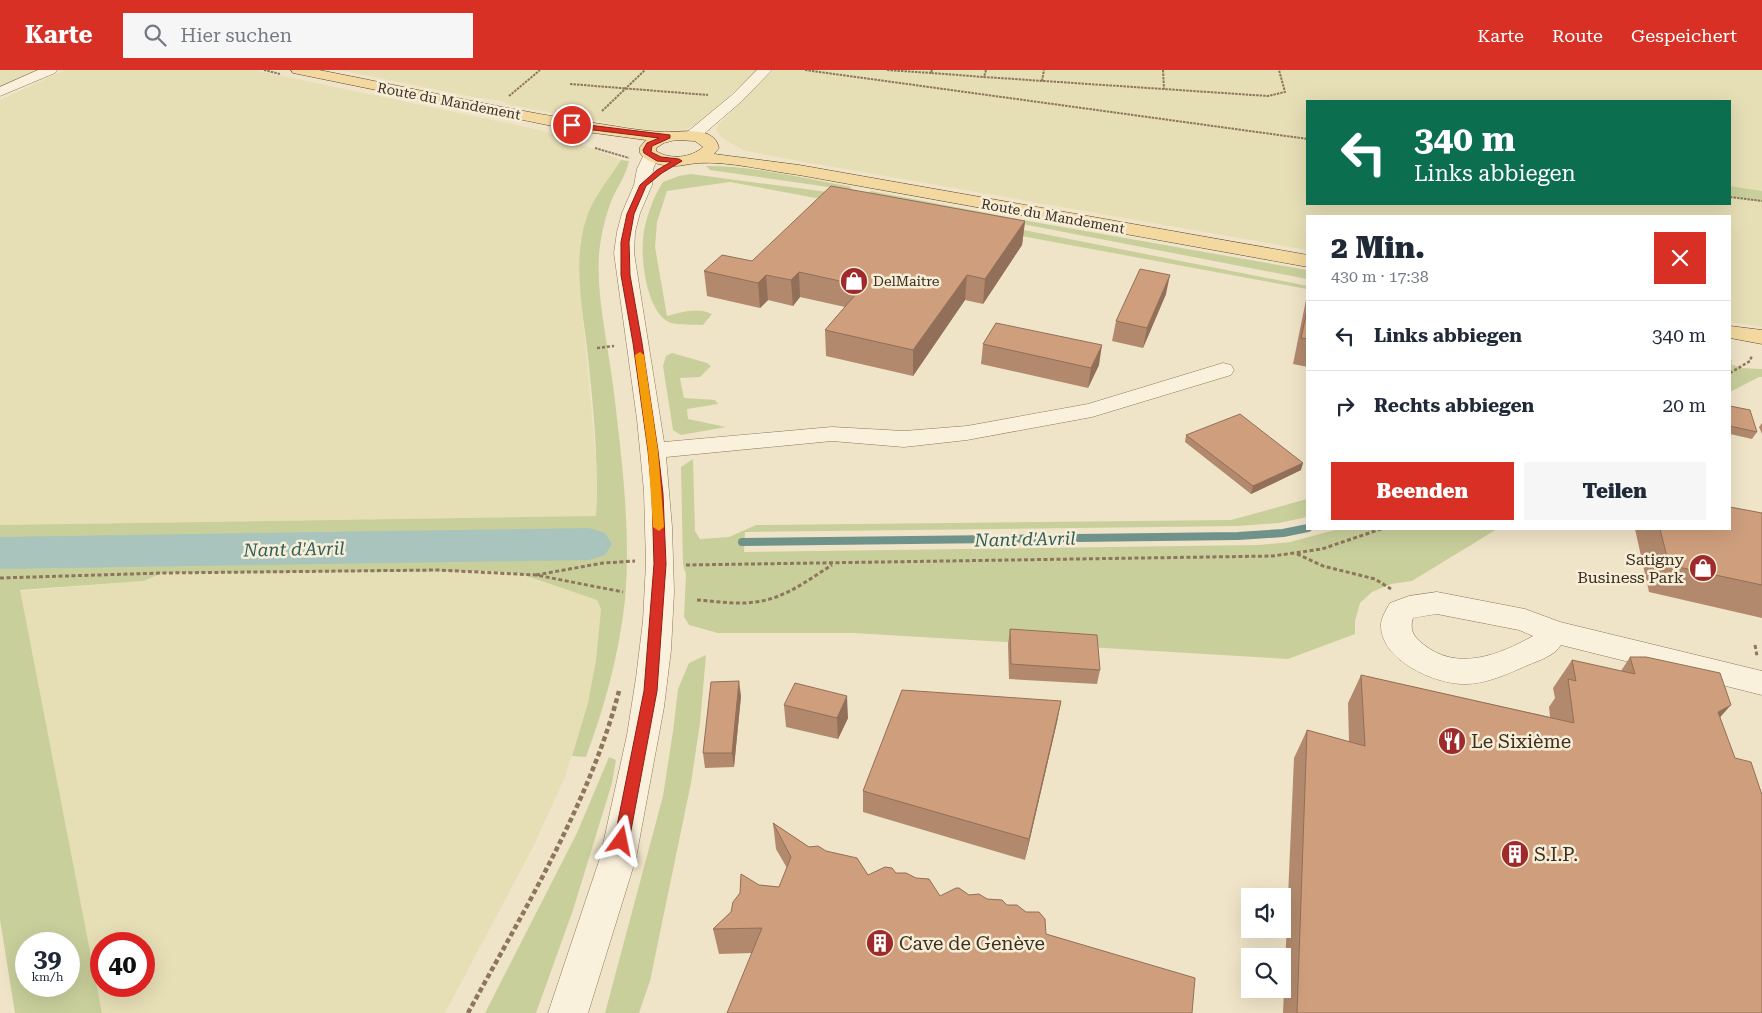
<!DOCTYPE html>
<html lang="de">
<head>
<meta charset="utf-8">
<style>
	:root { --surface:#fff; --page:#f6f6f7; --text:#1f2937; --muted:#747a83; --line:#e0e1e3; --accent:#d93025 }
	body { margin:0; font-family:"Roboto Serif",serif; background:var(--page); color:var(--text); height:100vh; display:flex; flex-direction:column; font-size:19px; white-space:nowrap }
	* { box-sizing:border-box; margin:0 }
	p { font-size:16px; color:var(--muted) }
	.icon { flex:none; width:28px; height:28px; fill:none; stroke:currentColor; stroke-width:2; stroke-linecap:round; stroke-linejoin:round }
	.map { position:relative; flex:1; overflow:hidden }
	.details { position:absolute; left:1306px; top:145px; width:425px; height:315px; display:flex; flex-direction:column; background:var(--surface); border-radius:0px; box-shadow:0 5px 20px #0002 }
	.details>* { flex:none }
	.guide { position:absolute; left:1306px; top:30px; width:425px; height:105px; border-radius:0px; box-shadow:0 5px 20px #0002; background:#0b6e4f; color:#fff; overflow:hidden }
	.controls { position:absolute; left:1241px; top:818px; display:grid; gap:10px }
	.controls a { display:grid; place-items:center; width:50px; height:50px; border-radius:0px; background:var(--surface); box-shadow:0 5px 20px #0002; font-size:25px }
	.speed { position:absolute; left:15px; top:862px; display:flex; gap:10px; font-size:25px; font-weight:700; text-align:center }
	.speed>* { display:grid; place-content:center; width:65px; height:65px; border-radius:50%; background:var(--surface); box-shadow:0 5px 20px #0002; line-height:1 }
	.speed small { font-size:12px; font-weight:400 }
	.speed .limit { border:8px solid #d22; background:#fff; color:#111 }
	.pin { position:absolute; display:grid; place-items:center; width:42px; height:42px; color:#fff; margin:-21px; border:2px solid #fff; border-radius:50%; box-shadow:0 1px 5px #0007 }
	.me { position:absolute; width:55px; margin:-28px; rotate:12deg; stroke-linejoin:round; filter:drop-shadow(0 0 4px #0008) }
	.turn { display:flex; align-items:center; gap:18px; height:105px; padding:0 25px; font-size:22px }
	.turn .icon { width:65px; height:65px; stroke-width:2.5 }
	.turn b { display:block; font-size:35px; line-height:42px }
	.round { display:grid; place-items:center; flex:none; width:52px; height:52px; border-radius:0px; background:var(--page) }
	.head { display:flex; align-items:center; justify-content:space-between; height:85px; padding:0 25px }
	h1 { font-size:30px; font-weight:800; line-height:38px }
	.primary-button { display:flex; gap:10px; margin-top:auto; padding:10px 25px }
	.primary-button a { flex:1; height:58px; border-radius:0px; background:var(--accent); color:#fff; font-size:20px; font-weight:800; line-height:58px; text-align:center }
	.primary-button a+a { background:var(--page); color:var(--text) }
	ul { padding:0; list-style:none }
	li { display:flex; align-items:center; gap:15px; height:70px; padding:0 25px; border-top:1px solid var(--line) }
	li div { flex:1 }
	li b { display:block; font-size:19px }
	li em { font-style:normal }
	header { display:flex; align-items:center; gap:30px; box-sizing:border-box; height:70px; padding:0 25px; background:var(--accent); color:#fff }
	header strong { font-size:24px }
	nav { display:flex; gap:28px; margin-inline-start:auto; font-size:18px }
	.search { width:350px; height:45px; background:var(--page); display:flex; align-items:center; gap:12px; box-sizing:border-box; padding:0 18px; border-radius:0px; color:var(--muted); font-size:19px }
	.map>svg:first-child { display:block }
</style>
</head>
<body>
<header>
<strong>Karte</strong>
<div class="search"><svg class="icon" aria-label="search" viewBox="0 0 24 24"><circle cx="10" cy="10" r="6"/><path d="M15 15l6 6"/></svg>Hier suchen</div>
<nav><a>Karte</a><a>Route</a><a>Gespeichert</a></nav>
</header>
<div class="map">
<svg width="1762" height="943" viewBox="0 0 1762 943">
	<rect width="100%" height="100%" fill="#f0e4c8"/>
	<path fill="#e6deb5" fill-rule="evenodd" d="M0 0H40L0 17Z
		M65 0H254L540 60 571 70 621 90 597 125 586 148 580 172V202L582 239 596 388V446L0 455V30Z
		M339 0H758L701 52 687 59 656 62 510 35 502 31 473 27Z
		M773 0H1762V121L1730 116V31H1308V134H1730V127L1762 131V257L1730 252V146H1308L1307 180 771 86 743 80 722 68 716 60 720 53Z
		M438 500 518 503 597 530 601 539 596 590 588 633 565 707 533 777 445 943H102L19 521 143 511 163 503ZM101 874H144V916H101Z"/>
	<path fill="#c9cf9b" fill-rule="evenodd" d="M621 90 629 91C626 105 618 116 612 129 605 147 601 165 599 184 596 227 609 279 614 323 622 390 631 462 625 530 619 584 605 636 586 687L572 686 588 633 596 590 601 539 597 530 518 503 486 501 163 503 143 511 20 520 102 943H15L0 850V487L1 491 598 484 591 482 595 465 0 472V455L596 446C599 390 593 333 587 278 582 236 573 190 586 149 593 127 609 109 621 90ZM26 874H69V916H26Z
		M706 96C755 96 804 108 852 117L849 120 710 100Z
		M691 104 835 123 1308 216 1307 219 730 112 667 121 657 152 655 177 667 246C682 242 698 237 712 244L703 255C693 254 678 256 669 252 647 242 641 191 643 170 644 152 653 127 663 112L679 106Z
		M1730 116 1762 121V131L1730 127Z
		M871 121 1028 151 1307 200V209L868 124Z
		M672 283 707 293 711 296 700 307 680 308 684 328 715 330 718 334 687 339 688 349 726 357 681 365 673 360 663 296 666 286Z
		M1730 288 1732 291 1731 294 1741 298 1762 299V307H1759L1730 322Z
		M693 389 695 461 700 469 729 467 756 455 1231 450 1307 429V447L1279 453 1238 456 745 462 744 482 1258 475 1290 472 1339 459H1497L1412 511 1391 514 1372 522 1360 533 1355 551V564L1288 589 853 563H718L689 555 684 547 686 504 683 495 681 397Z
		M706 585 700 653 691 713 650 911 639 943H605L663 726 673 661 678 619 689 593Z
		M609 687 616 690 612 713 573 840 536 943H485L577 763Z"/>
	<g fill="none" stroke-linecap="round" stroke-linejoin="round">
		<path stroke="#6f938a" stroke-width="8" d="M742 472 1238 466 1283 463 1308 458"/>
		<path fill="#a9c4bc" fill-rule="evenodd" d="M589 458 605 463 612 474 605 485 589 490 0 499V467Z"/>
		<defs>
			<path id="minor" d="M38 0H57L55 3 0 26V17Z
				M757 0H772L742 31 698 69H686L684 66 686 63 732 25Z
				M651 81 657 82 659 86 653 99 652 115 640 143 635 162 634 183 664 372 832 357 904 361 967 356 1088 334 1223 293 1231 295 1234 300 1231 305 1092 347 967 370 904 377 832 371 666 387 672 457 674 522 671 580 664 637 636 788 588 943H548L600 788 627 665 636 608 643 551 646 493 644 421 637 349 614 183 617 162 622 143 634 115 637 99 645 82Z
				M1437 522 1525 539 1560 552 1762 601V625L1561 575C1554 586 1540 590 1528 595 1510 603 1486 614 1466 614 1436 615 1380 590 1381 555 1381 548 1386 540 1390 533L1409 526ZM1437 544 1519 560 1533 566C1499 585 1457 602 1423 574 1414 567 1409 560 1413 548Z"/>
			<path id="major" d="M291 0H319C417 19 515 42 614 56 630 59 646 61 662 62 679 63 714 54 719 78L714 84 799 95 1308 185V197L799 105C767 101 730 91 698 93 686 94 676 98 663 95 654 93 645 91 640 83V77L646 70 572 60 298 4 293 3ZM676 70 695 71 703 77C691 88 670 90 656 81V78L664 73Z
				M1730 256 1762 260V274L1730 268Z"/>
		</defs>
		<use href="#minor" stroke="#8d765c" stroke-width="1"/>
		<use href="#major" stroke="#5b4430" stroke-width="1"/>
		<path stroke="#8d765c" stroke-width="2" stroke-dasharray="2.5 1" stroke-linecap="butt" d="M264 0 280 4
			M805 0 1308 69
			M887 0 931 3
			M932 0 931 3 984 7
			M986 0 984 7 1268 26 1285 22 1279 0
			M1163 0 1164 19
			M1042 11 1044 0
			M570 14 708 25
			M509 26 540 0
			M602 41 645 0
			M595 78 629 88
			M1730 127 1762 131"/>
		<path stroke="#8d765c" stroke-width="2.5" stroke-dasharray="3 2" stroke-linecap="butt" d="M597 278 614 276
			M1730 303 1750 291 1752 285"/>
		<path stroke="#8d765c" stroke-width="3" stroke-dasharray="4 2.5" stroke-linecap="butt" d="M1297 484 1323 496 1375 509 1391 519
			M686 495 1273 486 1322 479 1381 459
			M536 505 603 493 635 491
			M0 508 163 503 438 500 536 505 623 522
			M697 530C716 531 736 535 755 532 784 529 808 510 832 495
			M1755 575 1757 586"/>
		<path stroke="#8d765c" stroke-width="4.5" stroke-dasharray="5 3" stroke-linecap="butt" d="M468 943C523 842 590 732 619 621"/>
		<use href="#minor" fill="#faf1dc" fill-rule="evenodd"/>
		<use href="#major" fill="#f3d9a0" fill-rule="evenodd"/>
	</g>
	<path fill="#b2896c" d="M1025 151 1022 175 983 234 965 230 913 306 826 286 825 260 845 237 800 227 793 236 768 230 760 238 707 226 704 201 752 191Z
		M1308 220V297L1293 294Z
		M1166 224 1143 278 1112 271 1116 251Z
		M983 274 1099 295 1088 318 981 294Z
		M1730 336 1757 362 1752 369 1730 364Z
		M1762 353V364L1759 357Z
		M1186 365 1301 400 1251 424 1185 372Z
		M1762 443V548L1649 522 1635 459H1730Z
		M1010 559 1100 600 1097 614 1009 609 1008 574Z
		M1630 587 1720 648 1762 943H1283L1294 688 1307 660 1349 672 1348 633 1361 605 1550 647 1549 637 1555 628 1553 618 1572 590 1621 601Z
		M741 626 734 697 705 698 703 683Z
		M1061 631 1057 652 1025 790 863 742V721Z
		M784 635 848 648 838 669 786 657Z
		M773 753 809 777 868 805 896 803 940 826 969 825 752 883 719 884 713 859 759 815 779 817 787 798 776 779Z"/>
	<path fill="#916f58" d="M1025 151 1022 175 983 234 985 209Z
		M799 202 800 227 793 236 791 210Z
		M766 205 768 230 760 238 758 213Z
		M967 205 965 230 913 306V280Z
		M1170 205 1166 224 1143 278 1147 258Z
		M1102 275 1099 295 1088 318 1091 298Z
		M1303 393 1301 400 1251 424 1253 416Z
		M739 611 741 626 734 697 732 683Z
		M847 626 848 648 838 669 837 648Z
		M1061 631 1057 652 1025 790 1029 769Z
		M1731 635 1707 662 1718 642Z"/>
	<path fill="#cf9f7d" stroke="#916f58" d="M831 116 1025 151 985 209 967 205 913 280 825 260 856 224 850 223 858 215 799 202 791 210 766 205 758 213 704 201 722 185 752 191Z
		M1140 199 1170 205 1147 258 1116 251Z
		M1308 236V269L1301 268Z
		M996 253 1102 275 1091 298 983 274Z
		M1730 336 1750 340 1757 362 1730 356Z
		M1240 344 1303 393 1253 416 1186 365Z
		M1730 437 1762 443V515L1669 495 1660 459H1730Z
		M1010 559 1097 565 1100 600 1011 594Z
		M1630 587H1646L1720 603 1731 635 1718 642 1735 688 1751 692 1762 725V943H1297L1307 660 1365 676 1361 605 1574 653 1568 609 1576 611 1572 590 1635 604Z
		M739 611 732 683H703L711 612Z
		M795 613 847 626 837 648 784 635Z
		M902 620 1061 631 1029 769 863 721Z
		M773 753 809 777 818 776 826 781 857 788 868 805 885 797 892 798 896 803H906L916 808 929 809 940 826 956 818H959L969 825 979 824 987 829 1002 830 1007 835H1017L1026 842H1039L1045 849 1046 864 1195 908 1192 943H727L762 858 713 859 731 842 733 832 740 823 741 804 759 815 779 817 791 787Z"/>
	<path fill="#d93025" stroke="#8d1f18" d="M572 53 670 65V68L652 76 651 82 661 87 679 89 682 91 662 103 646 116 634 144 629 172 630 205 642 273 658 381 663 424 666 494 657 621 629 771 627 776 621 778 616 776 614 771 644 621 654 494 652 424 648 381 633 273 621 205V172L627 144 640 115 657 100 671 92 657 91 644 83 643 80 647 73 659 68 569 57 568 55Z"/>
	<path fill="#f59e0b" d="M640 282 644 285 658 381 664 457 659 461 653 457 648 381 635 285Z"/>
	<defs>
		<symbol id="shop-disc" viewBox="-11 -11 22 22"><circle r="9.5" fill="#9e2a2b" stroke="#f7eed8"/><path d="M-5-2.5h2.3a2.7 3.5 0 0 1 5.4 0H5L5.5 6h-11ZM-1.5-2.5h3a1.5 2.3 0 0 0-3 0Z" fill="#fff"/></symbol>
		<symbol id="restaurant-disc" viewBox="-11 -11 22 22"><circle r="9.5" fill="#9e2a2b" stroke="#f7eed8"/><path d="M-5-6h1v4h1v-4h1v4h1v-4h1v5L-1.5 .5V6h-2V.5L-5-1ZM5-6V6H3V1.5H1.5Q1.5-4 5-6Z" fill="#fff"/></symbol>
		<symbol id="building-disc" viewBox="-11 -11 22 22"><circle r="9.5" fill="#9e2a2b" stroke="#f7eed8"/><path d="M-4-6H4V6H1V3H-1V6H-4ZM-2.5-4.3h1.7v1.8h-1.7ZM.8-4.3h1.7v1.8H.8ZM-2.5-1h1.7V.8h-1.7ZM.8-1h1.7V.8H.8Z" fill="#fff"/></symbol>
	</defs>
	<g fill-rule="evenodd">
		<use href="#shop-disc" x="838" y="195" width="32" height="32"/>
		<use href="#shop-disc" x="1687" y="482" width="32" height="32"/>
		<use href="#restaurant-disc" x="1436" y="655" width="32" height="32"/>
		<use href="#building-disc" x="1499" y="768" width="32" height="32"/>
		<use href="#building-disc" x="864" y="857" width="32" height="32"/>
	</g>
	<g text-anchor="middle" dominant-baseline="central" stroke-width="5" stroke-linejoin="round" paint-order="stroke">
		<g font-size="14" fill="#3d2e20" stroke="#f7eed8">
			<text transform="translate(449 31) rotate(11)">Route du Mandement</text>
			<text transform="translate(1053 146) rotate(10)">Route du Mandement</text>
		</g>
		<g font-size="14" fill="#3d2e20" stroke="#f7eed8" text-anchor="start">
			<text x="873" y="211">DelMaitre</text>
		</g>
		<g font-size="16" fill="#3d2e20" stroke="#f7eed8" text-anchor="end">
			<text x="1684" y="489">Satigny<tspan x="1684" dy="18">Business Park</tspan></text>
		</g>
		<g font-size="18" font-style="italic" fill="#2f5d5a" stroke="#f7eed8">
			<text transform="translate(1025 469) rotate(-1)">Nant d'Avril</text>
			<text transform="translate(294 479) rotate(-1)">Nant d'Avril</text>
		</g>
		<g font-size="19" fill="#3d2e20" stroke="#f7eed8" text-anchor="start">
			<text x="1471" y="671">Le Sixième</text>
			<text x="1534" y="784">S.I.P.</text>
			<text x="899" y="873">Cave de Genève</text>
		</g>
	</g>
</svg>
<div class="controls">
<a><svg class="icon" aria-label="sound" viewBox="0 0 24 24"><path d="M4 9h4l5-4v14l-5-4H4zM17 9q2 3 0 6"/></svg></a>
<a><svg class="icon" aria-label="search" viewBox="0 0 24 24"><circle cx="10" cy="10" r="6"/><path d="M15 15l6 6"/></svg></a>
</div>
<div class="speed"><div>39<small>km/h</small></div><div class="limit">40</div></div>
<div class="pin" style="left:572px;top:55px;background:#d93025"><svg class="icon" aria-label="arrive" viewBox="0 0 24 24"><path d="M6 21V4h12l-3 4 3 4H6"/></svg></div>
<svg class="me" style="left:621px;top:771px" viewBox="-20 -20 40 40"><path d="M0-17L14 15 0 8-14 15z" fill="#d93025" stroke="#fff" stroke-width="4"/></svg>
<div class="guide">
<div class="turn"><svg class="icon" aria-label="left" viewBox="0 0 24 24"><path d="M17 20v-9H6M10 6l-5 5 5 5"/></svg><div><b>340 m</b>Links abbiegen</div></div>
</div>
<section class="details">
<div class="head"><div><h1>2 Min.</h1><p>430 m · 17:38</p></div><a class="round" style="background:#d93025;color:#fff"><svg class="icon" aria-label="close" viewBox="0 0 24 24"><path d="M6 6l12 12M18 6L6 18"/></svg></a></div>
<ul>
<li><svg class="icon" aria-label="left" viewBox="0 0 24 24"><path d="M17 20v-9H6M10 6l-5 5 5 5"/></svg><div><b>Links abbiegen</b></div><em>340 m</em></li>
<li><svg class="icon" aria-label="right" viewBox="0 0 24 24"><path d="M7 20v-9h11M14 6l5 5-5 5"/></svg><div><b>Rechts abbiegen</b></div><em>20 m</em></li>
</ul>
<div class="primary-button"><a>Beenden</a><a>Teilen</a></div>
</section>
</div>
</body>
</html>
